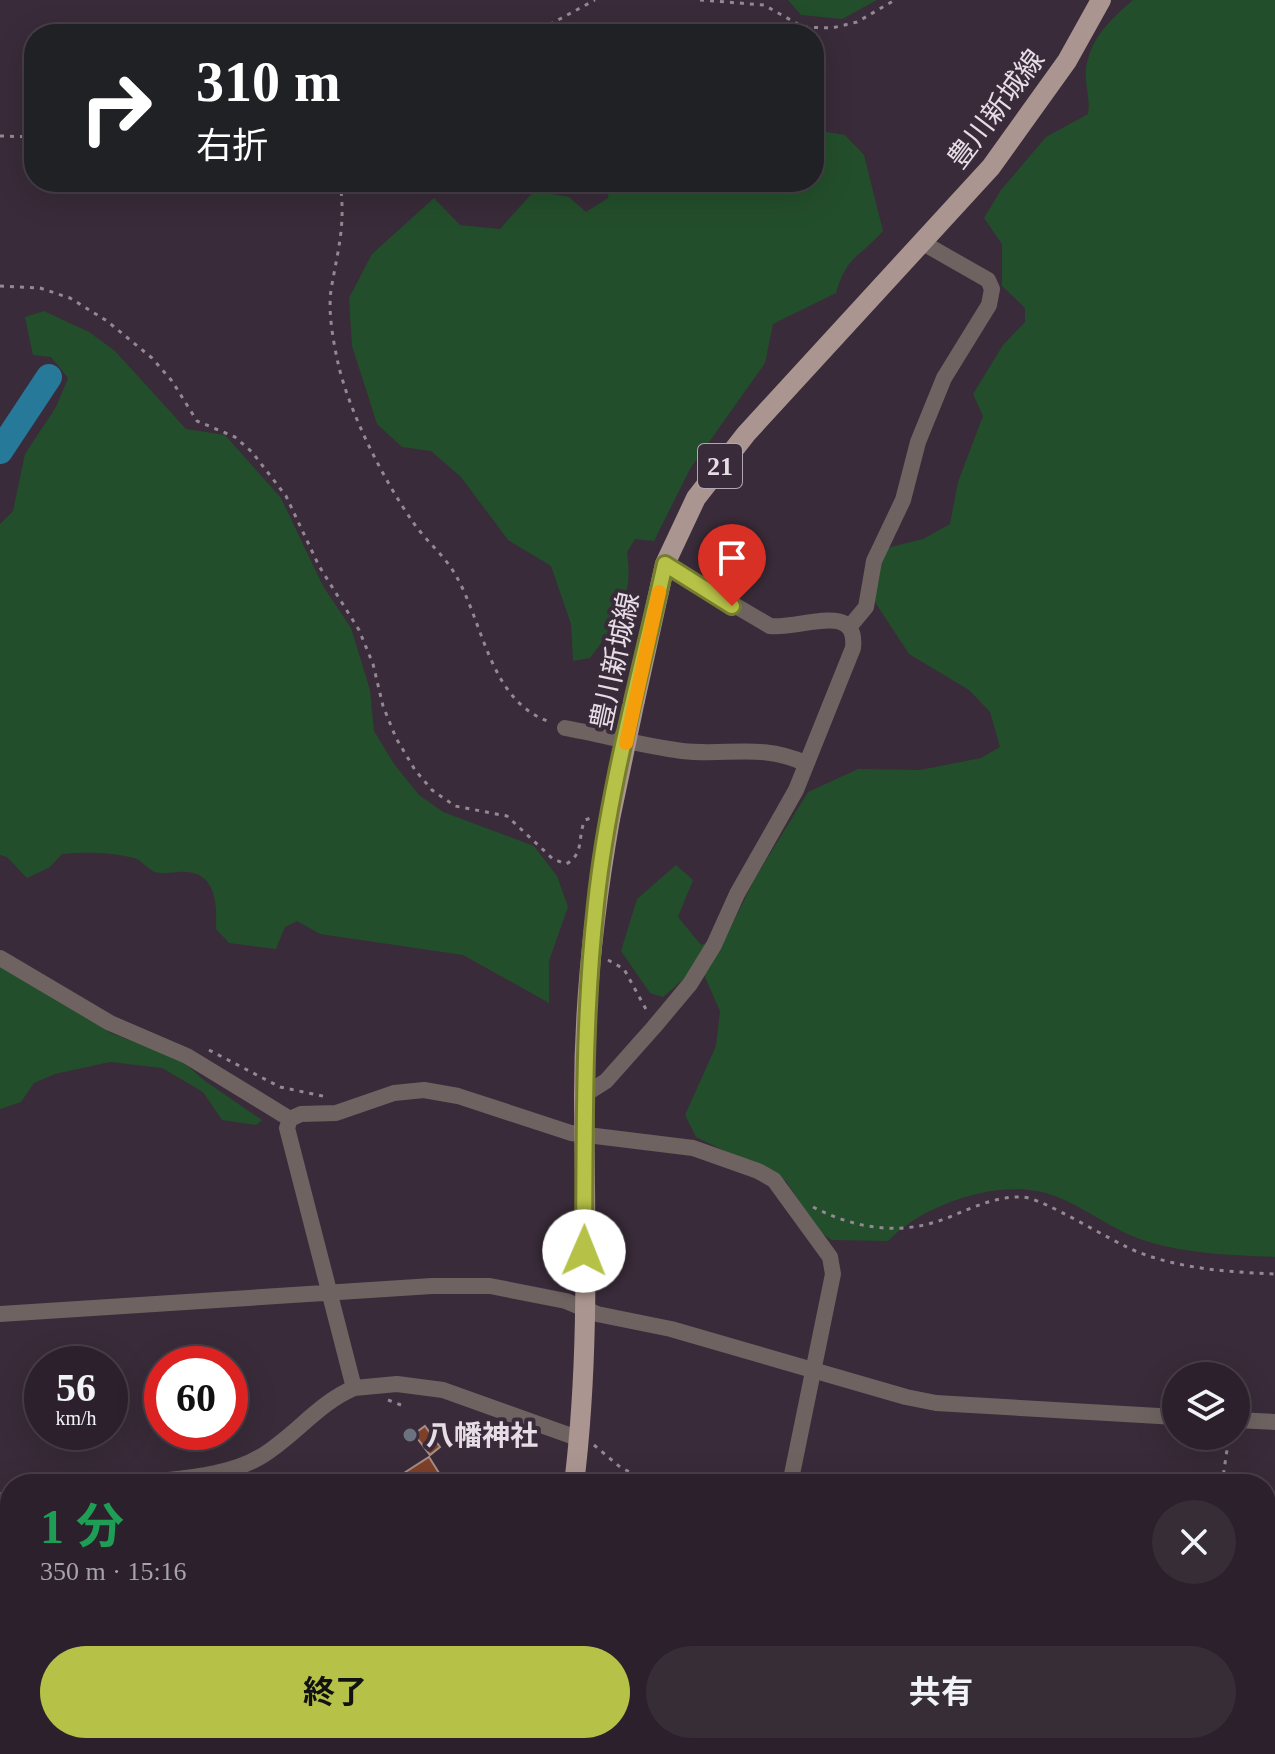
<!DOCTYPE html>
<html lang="ja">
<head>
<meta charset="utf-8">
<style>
	:root { --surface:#2b202b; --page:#372d37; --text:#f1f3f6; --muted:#a6a3a9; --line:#473e47; --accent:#b6c148 }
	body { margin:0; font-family:"Times New Roman","Noto Sans JP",serif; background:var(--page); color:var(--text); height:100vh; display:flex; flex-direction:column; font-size:30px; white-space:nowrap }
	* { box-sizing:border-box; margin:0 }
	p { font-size:26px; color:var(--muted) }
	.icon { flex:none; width:44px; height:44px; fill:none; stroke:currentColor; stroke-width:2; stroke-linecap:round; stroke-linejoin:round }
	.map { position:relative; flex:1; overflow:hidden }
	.drawer { position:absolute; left:0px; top:1474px; width:1276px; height:280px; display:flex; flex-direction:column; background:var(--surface); border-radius:32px 32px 0 0; box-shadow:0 8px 32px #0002,0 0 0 2px var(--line) }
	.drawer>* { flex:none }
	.banner { position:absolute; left:24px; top:24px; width:800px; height:168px; border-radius:32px; box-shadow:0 8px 32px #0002,0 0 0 2px var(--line); background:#202124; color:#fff; overflow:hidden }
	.controls { position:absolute; left:1162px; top:1362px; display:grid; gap:16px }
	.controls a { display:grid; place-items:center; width:88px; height:88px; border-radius:50%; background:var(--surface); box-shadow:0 8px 32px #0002,0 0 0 2px var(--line); font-size:40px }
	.speed { position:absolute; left:24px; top:1346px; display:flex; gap:16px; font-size:40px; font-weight:700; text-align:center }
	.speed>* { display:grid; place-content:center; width:104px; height:104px; border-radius:50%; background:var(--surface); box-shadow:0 8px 32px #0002,0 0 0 2px var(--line); line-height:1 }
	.speed small { font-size:20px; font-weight:400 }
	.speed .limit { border:12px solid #d22; background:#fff; color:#111 }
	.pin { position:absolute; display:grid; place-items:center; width:68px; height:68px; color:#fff; margin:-82px -34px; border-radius:50% 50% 50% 0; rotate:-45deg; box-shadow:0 0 8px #0007 }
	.pin .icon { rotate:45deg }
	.me { position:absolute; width:88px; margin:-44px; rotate:1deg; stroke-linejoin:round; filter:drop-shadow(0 0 6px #0008) }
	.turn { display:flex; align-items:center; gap:28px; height:168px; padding:0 40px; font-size:36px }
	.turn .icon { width:104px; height:104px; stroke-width:2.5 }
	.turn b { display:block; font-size:56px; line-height:68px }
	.round { display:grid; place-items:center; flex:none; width:84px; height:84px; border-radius:42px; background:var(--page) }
	.overview { display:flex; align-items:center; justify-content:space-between; height:136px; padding:0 40px }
	h1 { font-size:48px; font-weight:700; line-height:60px; color:#1e9e55 }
	.cta { display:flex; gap:16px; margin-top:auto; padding:16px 40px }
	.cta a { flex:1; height:92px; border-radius:48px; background:var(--accent); color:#111; font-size:32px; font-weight:700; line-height:92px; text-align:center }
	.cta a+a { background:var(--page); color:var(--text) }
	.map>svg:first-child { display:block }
</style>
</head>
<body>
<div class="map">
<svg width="1275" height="1754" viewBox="0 0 1275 1754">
	<rect width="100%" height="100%" fill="#392b39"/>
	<path fill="#234e2b" d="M788 0H877L842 19 801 15Z
		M1133 0H1275V1257C1228 1255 1182 1254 1137 1238 1108 1227 1084 1207 1055 1196 1004 1176 924 1203 888 1241L832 1240 818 1231 786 1181 696 1137 685 1115 716 1046 720 1011 704 975 686 977 663 997 650 993 621 951 637 899 676 865 693 880 678 917 701 945 727 935 755 878 808 792 858 769 920 770 981 758 1000 747 990 712 969 690 909 654 873 599 874 570 887 548 923 539 950 524 958 482 983 416 973 394 1003 345 1025 322V308L1002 286V244L984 218 1001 190 1046 137 1088 114C1091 98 1084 84 1086 69 1090 38 1111 19 1133 0Z
		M814 130 845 135 864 155 883 231C858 259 848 254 836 293L773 324 765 363 690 469 654 541 635 539 627 552C634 598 617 623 590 658L573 661 571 624 551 566 508 540 461 477 431 451 402 447 377 424 352 346 349 298 372 254 434 198 460 225 500 229 534 191 569 197 586 212 608 198 610 182H814Z
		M44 311 89 332 115 351 186 429 225 435 281 498 323 586 351 628 370 690 374 731 394 764 419 795 443 812 534 846 557 876 568 907 549 961V1003L463 955 320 934 297 921 285 927 276 949 229 943 216 929C217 907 217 873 186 872 177 871 163 875 155 872 147 869 142 860 134 858 109 852 88 852 62 854L50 867 27 878 7 857 0 855V524L13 511 25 454 56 407 68 378 51 357 33 355 25 317Z
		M0 965 111 1033 181 1060 205 1081 262 1120 256 1125 222 1120 203 1092 162 1068 110 1062 55 1074 34 1083 21 1102 0 1109Z
		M1266 1654 1275 1659V1754H733L735 1747 753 1744H1266Z
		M580 1744H602L615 1754H568Z"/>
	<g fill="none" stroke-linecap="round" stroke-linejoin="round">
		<path stroke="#27799a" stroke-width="26" d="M0 451 49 377
			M1266 1538H1275
			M144 1754 162 1744"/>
	</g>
	<path fill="#7e4029" stroke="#a68d84" stroke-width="2" d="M425 1426 440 1447 430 1455 414 1434Z
		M429 1457 439 1473 431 1478 435 1484H411L404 1473Z"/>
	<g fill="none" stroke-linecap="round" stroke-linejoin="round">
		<path stroke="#938893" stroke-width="3" stroke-dasharray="4 6" stroke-linecap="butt" d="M700 0 764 5 803 27 832 28 857 22 895 0
			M532 34 595 0
			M0 136 34 137
			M340 182C346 225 338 249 331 290 328 313 333 340 338 363 349 412 384 481 413 522 425 540 444 555 455 574 484 623 489 701 550 722
			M0 286 40 288 70 298 107 321 152 358 172 381 197 421 235 437 252 452 286 496 319 566 359 630 373 664 383 706 396 738 415 770 432 790 455 806 507 816 553 859 566 864C585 854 577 837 585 820L594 817
			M608 960 624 969 648 1013
			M209 1050 280 1087 327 1097
			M813 1207C856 1229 901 1236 947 1218 972 1208 995 1196 1023 1197 1043 1198 1112 1242 1138 1252 1181 1269 1229 1272 1275 1274
			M388 1400 401 1405
			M594 1445 620 1467 653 1484
			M1222 1484 1229 1436
			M1266 1558 1275 1556
			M105 1754 118 1744
			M192 1754 213 1744"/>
		<path stroke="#6e6361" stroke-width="16" d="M851 625 866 607 874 561 903 500 918 442 944 378 989 305 992 289 988 280 923 243
			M565 728C604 735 643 746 682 751 728 756 760 743 805 763
			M0 958 110 1023 187 1056 290 1119 287 1128 354 1388C318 1403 294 1437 260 1457 224 1478 176 1478 135 1484
			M584 1095 606 1081 654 1027 690 984 714 945 737 894 796 790 853 648C858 600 800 630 770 626L665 564
			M290 1119 301 1114 336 1113 394 1093 424 1090 458 1096 571 1133 693 1148 758 1171 774 1180 830 1257 833 1274 790 1484
			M0 1314 432 1286H490L566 1301 597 1314 671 1329 906 1397 936 1403 1176 1417
			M354 1388 397 1384 443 1390 580 1439
			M1236 1420 1275 1422
			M0 1500H10
			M555 1754V1744"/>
		<path stroke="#ab9590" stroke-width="20" d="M635 700 665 564 696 498 746 434 991 167 1067 61 1101 0
			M574 1484C590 1356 585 1225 584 1096 584 1003 594 910 610 819
			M528 1754 530 1744"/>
		<path stroke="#ab9590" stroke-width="20" d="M610 819 635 700"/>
	</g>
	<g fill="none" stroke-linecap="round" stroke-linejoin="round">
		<defs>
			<path id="route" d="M584 1251C585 1135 583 1020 596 904 608 790 640 676 665 564L732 606"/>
		</defs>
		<use href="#route" stroke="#767d2f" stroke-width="20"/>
		<use href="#route" stroke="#b6c148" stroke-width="14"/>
		<path stroke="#f59e0b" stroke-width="14" d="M626 743 659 592"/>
	</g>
	<circle fill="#6b7280" stroke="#392b39" stroke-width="3" cx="410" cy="1435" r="8"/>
	<g text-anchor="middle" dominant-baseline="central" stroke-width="8" stroke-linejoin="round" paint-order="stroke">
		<rect fill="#392b39" stroke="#b2a8b2" stroke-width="2" x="698" y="444" width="44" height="44" rx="6"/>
		<g font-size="26" font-weight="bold" fill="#e6dde6">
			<text x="720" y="466">21</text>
		</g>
		<g font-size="28" fill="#e6dde6" stroke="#392b39">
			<text transform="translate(996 109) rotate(-53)">豊川新城線</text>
			<text transform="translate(615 661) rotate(-78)">豊川新城線</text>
		</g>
		<g font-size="28" font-weight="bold" fill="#e6dde6" stroke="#392b39" text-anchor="start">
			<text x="426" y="1435">八幡神社</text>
		</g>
	</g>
</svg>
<div class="controls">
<a><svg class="icon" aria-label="layers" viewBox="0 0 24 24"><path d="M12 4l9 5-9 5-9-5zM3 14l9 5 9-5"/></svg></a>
</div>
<div class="speed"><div>56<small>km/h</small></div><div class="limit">60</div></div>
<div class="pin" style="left:732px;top:606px;background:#d93025"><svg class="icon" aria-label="arrive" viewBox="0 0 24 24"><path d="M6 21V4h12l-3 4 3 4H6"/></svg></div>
<svg class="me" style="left:584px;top:1251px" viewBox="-20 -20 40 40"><circle r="19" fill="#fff"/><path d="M0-13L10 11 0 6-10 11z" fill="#b6c148"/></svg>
<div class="banner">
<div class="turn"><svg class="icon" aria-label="right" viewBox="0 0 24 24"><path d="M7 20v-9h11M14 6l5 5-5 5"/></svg><div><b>310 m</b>右折</div></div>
</div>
<section class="drawer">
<div class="overview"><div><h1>1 分</h1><p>350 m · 15:16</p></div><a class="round"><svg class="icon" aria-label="close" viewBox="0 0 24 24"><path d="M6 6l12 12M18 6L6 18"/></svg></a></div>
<div class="cta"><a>終了</a><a>共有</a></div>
</section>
</div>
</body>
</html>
